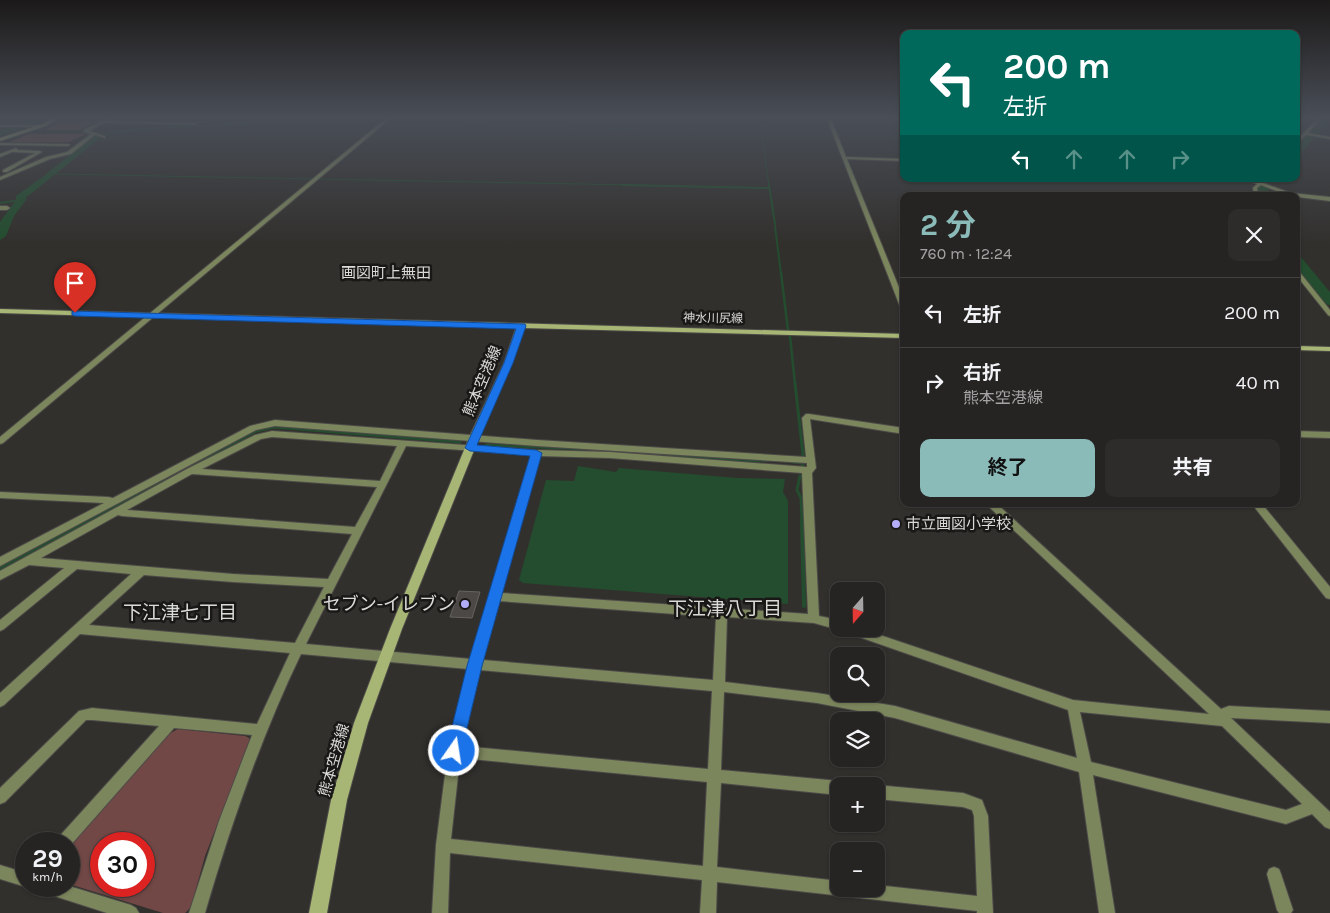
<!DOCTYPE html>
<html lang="ja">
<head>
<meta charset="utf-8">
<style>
	:root { --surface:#262422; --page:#2e2c2a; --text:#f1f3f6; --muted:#a4a4a5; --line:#424140; --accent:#8bbbb9 }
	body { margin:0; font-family:Karla,"Noto Sans JP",sans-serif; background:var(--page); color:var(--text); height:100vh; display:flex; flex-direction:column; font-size:19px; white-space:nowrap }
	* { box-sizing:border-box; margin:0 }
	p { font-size:16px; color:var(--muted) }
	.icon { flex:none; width:28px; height:28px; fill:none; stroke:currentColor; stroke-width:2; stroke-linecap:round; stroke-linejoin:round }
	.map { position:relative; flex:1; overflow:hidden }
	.details { position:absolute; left:900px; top:192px; width:400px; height:315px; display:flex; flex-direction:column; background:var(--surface); border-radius:10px; box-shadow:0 1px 4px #0004,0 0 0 1px var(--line) }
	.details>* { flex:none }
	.hud { position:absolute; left:900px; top:30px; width:400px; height:152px; border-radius:10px; box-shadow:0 1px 4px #0004,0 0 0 1px var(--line); background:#00695c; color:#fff; overflow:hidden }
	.needle { width:32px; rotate:200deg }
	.controls { position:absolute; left:830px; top:582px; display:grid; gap:10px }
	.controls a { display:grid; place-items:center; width:55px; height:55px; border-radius:10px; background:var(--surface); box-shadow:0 1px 4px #0004,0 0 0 1px var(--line); font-size:25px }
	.speed { position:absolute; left:15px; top:832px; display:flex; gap:10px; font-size:25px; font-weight:700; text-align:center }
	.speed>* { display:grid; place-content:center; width:65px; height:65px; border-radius:50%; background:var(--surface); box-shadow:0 1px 4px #0004,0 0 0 1px var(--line); line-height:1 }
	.speed small { font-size:12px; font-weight:400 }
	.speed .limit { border:8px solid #d22; background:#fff; color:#111 }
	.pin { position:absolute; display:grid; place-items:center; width:42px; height:42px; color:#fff; margin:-51px -21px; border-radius:50% 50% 50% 0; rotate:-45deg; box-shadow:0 0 5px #0007 }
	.pin .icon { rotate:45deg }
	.me { position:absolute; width:55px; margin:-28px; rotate:13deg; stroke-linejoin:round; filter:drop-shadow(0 0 4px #0008) }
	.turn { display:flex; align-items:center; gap:18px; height:105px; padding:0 20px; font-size:22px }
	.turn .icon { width:65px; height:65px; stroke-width:2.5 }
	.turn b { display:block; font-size:35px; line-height:42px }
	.lanes { display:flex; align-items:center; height:48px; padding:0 20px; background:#0003; justify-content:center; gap:25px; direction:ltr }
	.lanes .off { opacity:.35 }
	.round { display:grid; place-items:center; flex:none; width:52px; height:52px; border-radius:10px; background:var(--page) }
	.head { display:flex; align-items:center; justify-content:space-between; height:85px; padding:0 20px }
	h1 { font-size:30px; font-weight:700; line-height:38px; color:var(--accent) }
	.button { display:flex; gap:10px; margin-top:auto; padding:10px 20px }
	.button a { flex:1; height:58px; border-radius:10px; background:var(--accent); color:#111; font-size:20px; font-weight:700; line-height:58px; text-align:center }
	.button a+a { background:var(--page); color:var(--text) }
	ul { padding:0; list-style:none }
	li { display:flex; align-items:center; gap:15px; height:70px; padding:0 20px; border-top:1px solid var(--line) }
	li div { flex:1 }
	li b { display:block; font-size:19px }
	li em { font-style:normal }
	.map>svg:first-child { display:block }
</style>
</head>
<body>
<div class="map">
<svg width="1330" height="913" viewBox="0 0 1330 913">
	<rect width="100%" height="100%" fill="#32302d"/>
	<path fill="#714846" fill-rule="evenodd" d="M61 122H95L79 130H44Z
		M29 134H86L69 142H10Z
		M178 729 245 736 249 738V743L205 856 191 907 185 913H163L69 884V846L167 735ZM101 844H144V886H101Z"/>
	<path fill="#234d2e" d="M34 116H51L21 129 0 136V129L17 124Z
		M378 116H416L141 130 108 135 99 139 28 196 17 197 94 136 130 129 156 127Z
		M578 466 616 472 619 468 737 478 785 479 783 492 788 501V604L523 583 519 580 546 480 574 481Z"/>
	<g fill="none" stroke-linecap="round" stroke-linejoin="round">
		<path stroke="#234d2e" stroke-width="1" d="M759 116 765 156
			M384 125 463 126 472 116
			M491 127 761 131
			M1296 143 1307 142
			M765 158 769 186
			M54 174 686 186"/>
		<path stroke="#234d2e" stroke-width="2" d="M622 185 769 188
			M769 185 775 224
			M0 203 21 200
			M775 226 781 274"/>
		<path stroke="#234d2e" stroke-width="2.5" d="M781 273 788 330
			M790 336 795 384"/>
		<path stroke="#234d2e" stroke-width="3" d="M795 383 803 455
			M486 445 588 449
			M647 453 743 461 767 460
			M784 461 803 463 802 467
			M800 476 797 490 801 498 802 522
			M86 522 256 431 274 427 460 442"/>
		<path stroke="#234d2e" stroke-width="4" d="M802 521 804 606
			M0 568 88 521"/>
		<path fill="#234d2e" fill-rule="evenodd" d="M1325 116H1330V121L1299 155 1296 156V147Z
			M40 179 45 182 26 197V200L14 216 6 236 0 240V222L16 200V196Z
			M1263 184 1268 187 1269 196H1259L1258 187Z
			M1296 255 1300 256 1330 292V305L1325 304 1296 268Z"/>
	</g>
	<path fill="#4c4846" stroke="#666360" d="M459 591 480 592 472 618 450 617Z"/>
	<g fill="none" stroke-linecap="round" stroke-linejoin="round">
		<defs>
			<path id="minor" d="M112 116H117L108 121 195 123 197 124 195 125 104 123 89 131 105 136V138L95 135 71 154 50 159 0 180V177L46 157 67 152 91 134 84 132V130L98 123V121H102Z
				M389 116H435L390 119 3 443 0 444V437Z
				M826 116H830L846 157 904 159V161L847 159 904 300V311L901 309Z
				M1307 116 1318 118 1320 116H1324L1308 133 1330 137V139L1306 135 1296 145V141L1316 120Z
				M0 125H41L43 126 41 127H0Z
				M16 148 18 150 40 151 42 152 7 172H3V170L35 153 12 152 0 157V154Z
				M1246 179H1252L1291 193 1330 197V201L1290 196 1261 185 1257 188 1259 196H1254L1253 188 1257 184Z
				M0 206H7L10 208 7 210H0Z
				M1296 269 1298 270 1330 310V316L1328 315 1296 275Z
				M806 414H809L904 428V434L810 419 816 468 812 473 819 616 839 620V629H841L839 630 814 623 727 617 725 682 817 693 895 706 1077 758 1068 710 845 632 843 629H862L1073 700 1209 714 986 504H997L1221 709 1229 706 1330 711V723L1231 718 1330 812V829L1325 827 1312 814 1286 824 1093 775 1115 913H1099L1079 772 895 718 817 703 724 692 721 770 839 781 844 783 845 786H839V795L721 783 717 867 839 881V889H876V885L977 896 974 816 972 810 963 807 876 799V786H874L876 785 963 793 982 800 988 816 993 913H977V911L717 882 716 913H700L702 880 450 853 448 913H432L436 845 448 751 468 669 301 654C261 737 231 824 205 913H189L219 821 252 735 174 728 69 847V844H55L57 839 159 726 92 720H86L5 802 0 804V788L79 711 92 708 257 724 290 653 80 634 4 705 0 707V693L131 574 77 569 4 629 0 631V620L64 568 29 565 0 580V571L187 469 255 435 272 431 536 450 610 452 807 467V463L537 446 275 426 256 430 0 566V557L104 503 0 498V492L108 497 113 498 250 426 275 420 537 440 806 457 802 418ZM272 437 397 446 380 481 202 469 261 439ZM406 446 531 455 471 659 306 644ZM540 456 610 458 802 473 808 614 501 593ZM192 474 377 487 355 527 127 510ZM118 515 122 516 352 534 328 579 233 574 41 558ZM144 575 233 582 324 587 295 643 89 625ZM499 601 716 617 713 680 483 660ZM480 670 712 691 708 769 462 746ZM1080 712 1222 726 1302 804 1286 810 1091 762ZM460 758 707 782 703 866 451 839Z
				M1296 431 1330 432V438L1296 437Z
				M1252 504H1262L1330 587V599L1326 598Z
				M0 865 26 873V886H29L26 887 0 879Z
				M1274 867 1279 869 1281 874 1293 910 1291 913H1279L1277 910 1267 874 1269 869Z
				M38 886H69L131 905 136 908 139 913H107L45 893 40 891Z"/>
			<path id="tertiary" d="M0 143 68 144 70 145 68 146 0 145Z"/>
			<path id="secondary" d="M58 116H63L46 126 0 141V138L42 124Z
				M0 309 904 334V338L524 328 512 363 479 438 402 629 368 723 347 800 327 913H309L331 800 354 723 390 629 469 438 504 363 516 328 0 313Z
				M1296 346 1330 347V351L1296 350Z"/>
		</defs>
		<use href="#minor" stroke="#4d4b48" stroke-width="2"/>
		<use href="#tertiary" stroke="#4d4b48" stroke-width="2"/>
		<use href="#secondary" stroke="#4d4b48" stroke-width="2"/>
		<use href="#minor" fill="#7c865d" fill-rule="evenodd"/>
		<use href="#tertiary" fill="#7c865d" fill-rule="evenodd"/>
		<use href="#secondary" fill="#a7b674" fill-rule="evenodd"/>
	</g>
	<linearGradient id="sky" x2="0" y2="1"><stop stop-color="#1c1a19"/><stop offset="0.48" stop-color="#494e57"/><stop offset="1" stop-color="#494e57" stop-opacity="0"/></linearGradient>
	<rect width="1330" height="244" fill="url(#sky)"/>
	<path fill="#1a73e8" stroke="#114b97" d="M72 311 525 324 526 326 513 363 477 445 536 450 542 453 482 666 460 757 454 759 449 757 446 751 467 666 530 456 470 451 465 448 504 363 516 329 75 316 72 315Z"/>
	<g fill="#b3adf9" stroke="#191817" stroke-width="2">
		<circle cx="896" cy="524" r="5"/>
		<circle cx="465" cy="604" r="5"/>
	</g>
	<g text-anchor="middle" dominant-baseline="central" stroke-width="5" stroke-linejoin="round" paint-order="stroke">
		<g font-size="12" fill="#dadad7" stroke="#191817">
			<text transform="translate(713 318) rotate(1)">神水川尻線</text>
		</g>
		<g font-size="15" fill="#dadad7" stroke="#191817">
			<text x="386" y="273">画図町上無田</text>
		</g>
		<g font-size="15" fill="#dadad7" stroke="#191817">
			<text transform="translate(482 381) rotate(-67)">熊本空港線</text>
			<text transform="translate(334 760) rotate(-74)">熊本空港線</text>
		</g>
		<g font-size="15" fill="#dadad7" stroke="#191817" text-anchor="start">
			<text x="906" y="524">市立画図小学校</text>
		</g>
		<g font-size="18" fill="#dadad7" stroke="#191817" text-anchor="end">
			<text x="455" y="604">セブン-イレブン</text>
		</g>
		<g font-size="19" fill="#dadad7" stroke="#191817">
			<text x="725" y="609">下江津八丁目</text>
			<text x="180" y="613">下江津七丁目</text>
		</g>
	</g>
</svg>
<div class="controls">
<a><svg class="needle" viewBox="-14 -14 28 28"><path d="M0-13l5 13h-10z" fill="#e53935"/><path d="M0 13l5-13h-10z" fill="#a4a4a5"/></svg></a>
<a><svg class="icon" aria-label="search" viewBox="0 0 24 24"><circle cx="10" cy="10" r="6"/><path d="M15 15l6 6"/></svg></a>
<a><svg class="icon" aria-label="layers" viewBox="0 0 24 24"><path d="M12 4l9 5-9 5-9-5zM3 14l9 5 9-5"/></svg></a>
<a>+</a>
<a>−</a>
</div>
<div class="speed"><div>29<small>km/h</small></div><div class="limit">30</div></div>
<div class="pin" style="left:75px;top:313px;background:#d93025"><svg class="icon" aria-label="arrive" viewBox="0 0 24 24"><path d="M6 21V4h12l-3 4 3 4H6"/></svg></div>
<svg class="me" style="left:454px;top:751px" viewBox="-20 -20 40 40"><circle r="17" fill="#1a73e8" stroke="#fff" stroke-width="3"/><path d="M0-11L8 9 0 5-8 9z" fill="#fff"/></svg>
<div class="hud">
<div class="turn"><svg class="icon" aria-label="left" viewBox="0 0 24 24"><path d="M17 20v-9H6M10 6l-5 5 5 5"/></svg><div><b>200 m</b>左折</div></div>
<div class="lanes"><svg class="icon" aria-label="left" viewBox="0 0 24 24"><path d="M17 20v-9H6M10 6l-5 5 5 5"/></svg><svg class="icon off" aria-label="ahead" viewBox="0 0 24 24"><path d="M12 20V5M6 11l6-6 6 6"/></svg><svg class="icon off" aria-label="ahead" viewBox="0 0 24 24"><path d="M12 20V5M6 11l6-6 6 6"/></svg><svg class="icon off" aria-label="right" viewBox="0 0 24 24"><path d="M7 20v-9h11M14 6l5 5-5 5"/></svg></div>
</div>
<section class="details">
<div class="head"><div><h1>2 分</h1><p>760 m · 12:24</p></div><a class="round"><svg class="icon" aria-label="close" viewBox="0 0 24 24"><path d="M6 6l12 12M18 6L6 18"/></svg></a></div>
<ul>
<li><svg class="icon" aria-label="left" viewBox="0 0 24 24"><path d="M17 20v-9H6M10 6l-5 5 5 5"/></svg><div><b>左折</b></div><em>200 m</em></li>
<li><svg class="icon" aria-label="right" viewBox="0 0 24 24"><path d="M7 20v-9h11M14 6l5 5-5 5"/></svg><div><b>右折</b><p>熊本空港線</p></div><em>40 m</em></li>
</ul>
<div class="button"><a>終了</a><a>共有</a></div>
</section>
</div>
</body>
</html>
